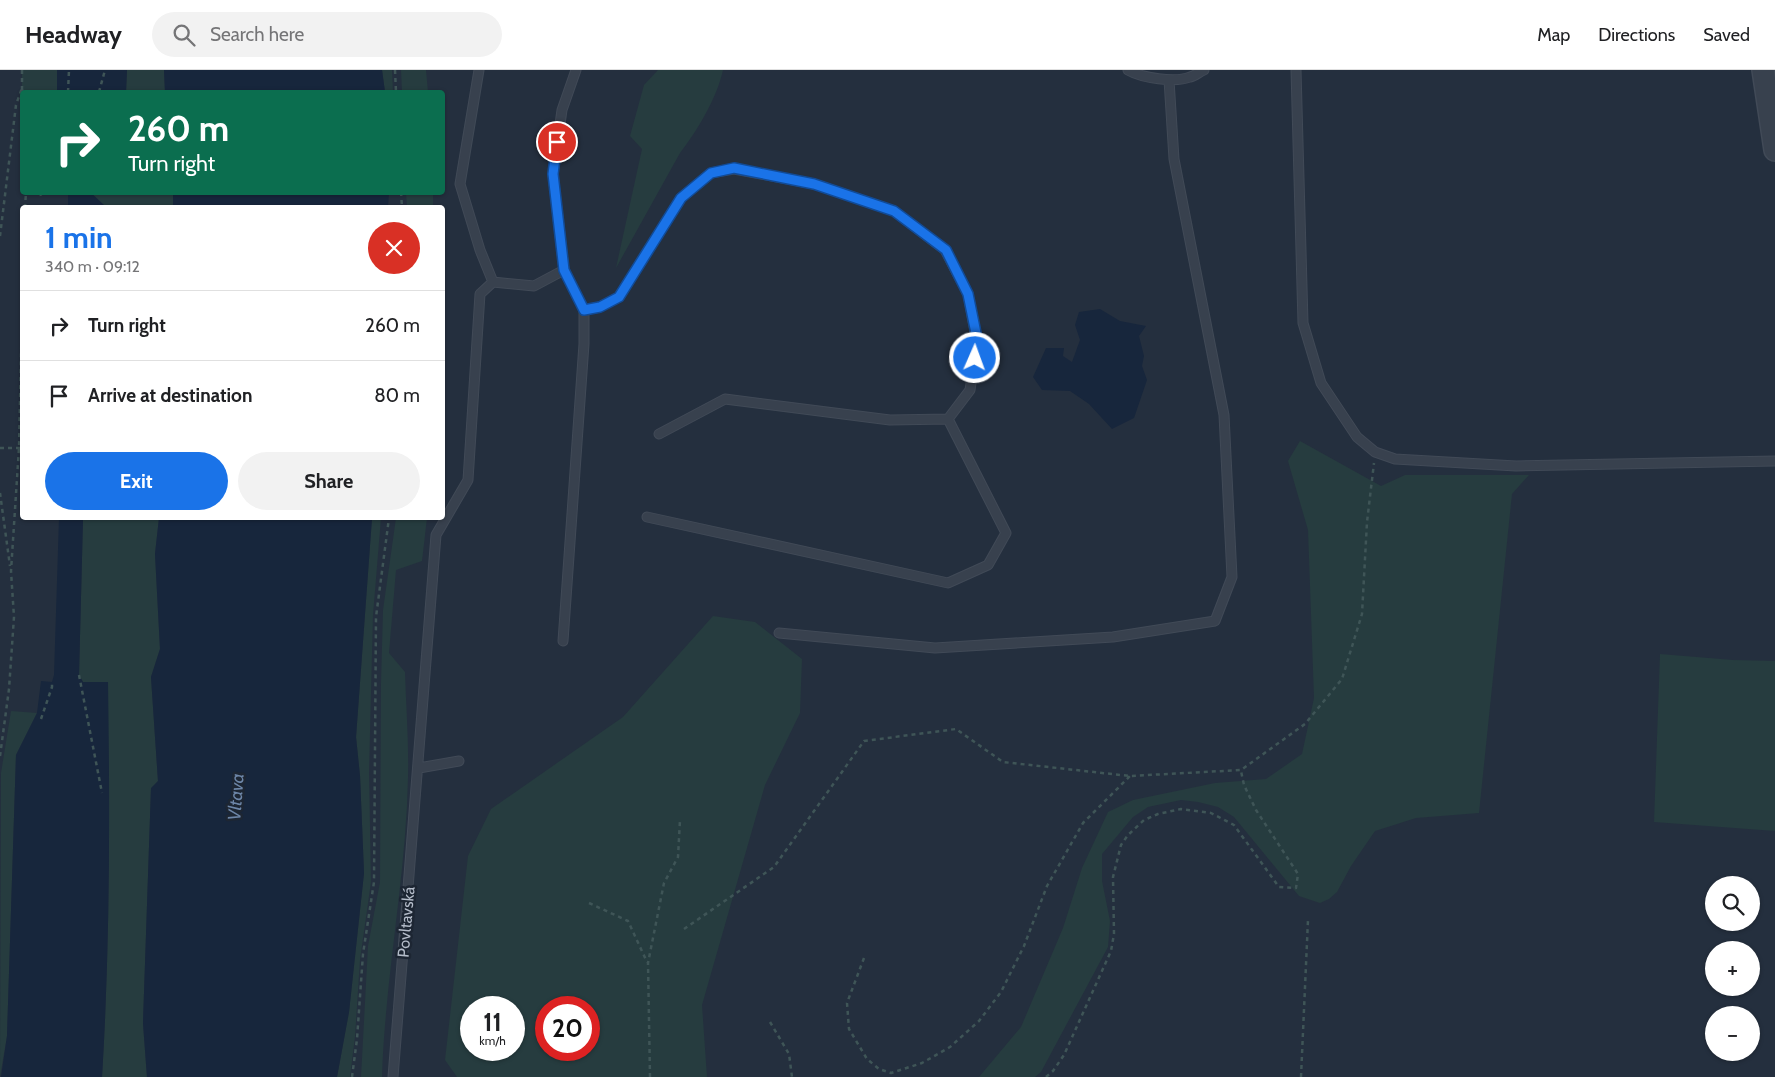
<!DOCTYPE html>
<html lang="en">
<head>
<meta charset="utf-8">
<style>
	:root { --surface:#fff; --page:#f2f2f2; --text:#202124; --muted:#757577; --line:#e0e0e0; --accent:#1a73e8 }
	body { margin:0; font-family:Cabin,sans-serif; background:var(--page); color:var(--text); height:100vh; display:flex; flex-direction:column; font-size:19px; white-space:nowrap }
	* { box-sizing:border-box; margin:0 }
	p { font-size:16px; color:var(--muted) }
	.icon { flex:none; width:28px; height:28px; fill:none; stroke:currentColor; stroke-width:2; stroke-linecap:round; stroke-linejoin:round }
	.map { position:relative; flex:1; overflow:hidden }
	.details { position:absolute; left:20px; top:135px; width:425px; height:315px; display:flex; flex-direction:column; background:var(--surface); border-radius:5px; box-shadow:0 1px 4px #0004 }
	.details>* { flex:none }
	.guide { position:absolute; left:20px; top:20px; width:425px; height:105px; border-radius:5px; box-shadow:0 1px 4px #0004; background:#0b6e4f; color:#fff; overflow:hidden }
	.controls { position:absolute; left:1705px; top:806px; display:grid; gap:10px }
	.controls a { display:grid; place-items:center; width:55px; height:55px; border-radius:50%; background:var(--surface); box-shadow:0 1px 4px #0004; font-size:25px }
	.speed { position:absolute; left:460px; top:926px; display:flex; gap:10px; font-size:25px; font-weight:700; text-align:center }
	.speed>* { display:grid; place-content:center; width:65px; height:65px; border-radius:50%; background:var(--surface); box-shadow:0 1px 4px #0004; line-height:1 }
	.speed small { font-size:12px; font-weight:400 }
	.speed .limit { border:8px solid #d22; background:#fff; color:#111 }
	.pin { position:absolute; display:grid; place-items:center; width:42px; height:42px; color:#fff; margin:-21px; border:2px solid #fff; border-radius:50%; box-shadow:0 1px 5px #0007 }
	.me { position:absolute; width:55px; margin:-28px; rotate:2deg; stroke-linejoin:round; filter:drop-shadow(0 0 4px #0008) }
	.turn { display:flex; align-items:center; gap:18px; height:105px; padding:0 25px; font-size:22px }
	.turn .icon { width:65px; height:65px; stroke-width:2.5 }
	.turn b { display:block; font-size:35px; line-height:42px }
	.round { display:grid; place-items:center; flex:none; width:52px; height:52px; border-radius:26px; background:var(--page) }
	.head { display:flex; align-items:center; justify-content:space-between; height:85px; padding:0 25px }
	h1 { font-size:30px; font-weight:800; line-height:38px; color:var(--accent) }
	.action { display:flex; gap:10px; margin-top:auto; padding:10px 25px }
	.action a { flex:1; height:58px; border-radius:30px; background:var(--accent); color:#fff; font-size:20px; font-weight:800; line-height:58px; text-align:center }
	.action a+a { background:var(--page); color:var(--text) }
	ul { padding:0; list-style:none }
	li { display:flex; align-items:center; gap:15px; height:70px; padding:0 25px; border-top:1px solid var(--line) }
	li div { flex:1 }
	li b { display:block; font-size:19px }
	li em { font-style:normal }
	header { display:flex; align-items:center; gap:30px; box-sizing:border-box; height:70px; padding:0 25px; background:var(--surface); border-bottom:1px solid var(--line) }
	header strong { font-size:24px }
	nav { display:flex; gap:28px; margin-inline-start:auto; font-size:18px }
	.search { width:350px; height:45px; background:var(--page); display:flex; align-items:center; gap:12px; box-sizing:border-box; padding:0 18px; border-radius:28px; color:var(--muted); font-size:19px }
	.map>svg:first-child { display:block }
</style>
</head>
<body>
<header>
<strong>Headway</strong>
<div class="search"><svg class="icon" aria-label="search" viewBox="0 0 24 24"><circle cx="10" cy="10" r="6"/><path d="M15 15l6 6"/></svg>Search here</div>
<nav><a>Map</a><a>Directions</a><a>Saved</a></nav>
</header>
<div class="map">
<svg width="1775" height="1007" viewBox="0 0 1775 1007">
	<rect width="100%" height="100%" fill="#242f3e"/>
	<path fill="#263c3f" fill-rule="evenodd" d="M22 0H57V22H22V26Z
		M127 0H164L165 22H126Z
		M382 0H392L393 22H385Z
		M401 0H426L428 22H402Z
		M658 0H723C717 28 697 61 680 83L616 198 642 79 630 66 644 15Z
		M91 123H173V137H106Z
		M406 123H433V137H407Z
		M1300 371 1381 416 1405 405H1529L1512 424 1479 743 1416 748 1375 761 1351 796 1337 822 1329 829 1320 833 1299 826 1234 747 1218 737 1198 732 1181 730 1148 737 1133 747 1102 784V811L1110 851 1108 877 1041 1002 1035 1007H979L1021 957 1063 858 1082 798 1108 742 1133 730 1215 713 1266 709 1302 684 1314 628 1308 460 1288 391Z
		M83 448H159L155 484 160 579 151 607 158 711 151 719 143 953 147 1007H102C110 875 110 744 107 612H83L79 605Z
		M372 448H381L373 545 369 702 371 812 360 890 355 967 350 1007H337L349 942 364 803 360 706 356 667Z
		M396 448H427L422 491 396 500 389 583 405 602C406 637 409 673 408 708 406 808 385 907 382 1007H361L368 876 380 812 381 613 383 540Z
		M713 546 755 552 802 589 800 643 765 715 702 935 707 1007H457L445 990 468 786 491 739 623 647ZM471 938H514V980H471ZM546 938H589V980H546Z
		M1660 584 1733 590 1775 591V761L1654 752Z
		M11 641 37 643 16 685 7 966 0 1007 1 703Z"/>
	<path fill="#17263c" d="M57 0H127L126 22H57Z
		M164 0H382L385 22H165Z
		M68 123H91L106 137H68Z
		M173 123H389L388 137H173Z
		M1100 239 1120 251 1146 256 1139 266 1144 286 1142 296 1147 310 1134 348 1112 359 1089 334 1070 321 1042 320 1033 307 1046 278H1064L1063 286 1072 292 1080 270 1075 255 1079 242Z
		M59 448H83L79 605 83 612H108C110 744 110 875 102 1007H1L7 966 16 685 37 643 41 611 52 612 54 605Z
		M159 448H372L356 667 360 706 364 803 349 942 337 1007H147L143 953 151 718 158 711 151 607 160 579 155 484Z"/>
	<g fill="none" stroke-linecap="round" stroke-linejoin="round">
		<defs>
			<path id="service" d="M479 0 460 114 480 180 493 212 534 216 564 200
				M1128 0C1142 8 1175 13 1190 7 1195 6 1199 2 1204 0
				M1296 0 1303 253 1321 313 1357 367 1375 382 1395 389 1516 396 1775 391
				M584 240 600 237 619 227 681 128 711 103 734 99 814 114 894 141 945 180 968 224 977 273 970 320 948 349 890 350 725 329 659 364
				M647 447 948 513 988 495 1006 463 948 349
				M779 563 935 578 1113 567 1215 551 1232 507 1224 345 1174 89 1169 10
				M563 571 584 274V240L564 200 553 104 562 40 576 0
				M419 698 459 691
				M393 1007 436 465 468 410 480 224 493 212"/>
			<path id="tertiary" d="M1763 0 1775 80"/>
		</defs>
		<use href="#service" stroke="#414a57" stroke-width="11"/>
		<use href="#tertiary" stroke="#414a57" stroke-width="24"/>
		<path stroke="#3f5557" stroke-width="2.5" stroke-dasharray="4 4" stroke-linecap="butt" d="M22 0V26
			M395 0 396 22
			M68 22 69 0
			M99 22 105 0
			M40 122 41 126
			M401 122 402 138
			M25 138 26 122
			M0 166 16 35 22 18 23 22
			M0 378H22
			M0 423 10 496
			M79 605 102 723
			M41 649 52 617V612
			M0 686 9 619 14 547 11 501 19 378 22 241
			M589 833 628 851 647 892
			M684 859 774 797 864 671 956 659 1003 692 1130 706 1241 700 1305 654 1342 609 1362 544 1367 452 1374 393
			M864 888 847 933 849 959 867 989 879 999 891 1003 922 993 950 977 979 951 1001 922 1024 876 1047 816 1083 753 1130 706
			M770 952 789 984 792 1007
			M352 1007 357 969 363 884 374 812 376 547 389 448
			M650 1007 648 893 664 813 678 787 680 750
			M1046 1007 1053 1001 1064 985 1111 881 1114 864 1113 807 1121 775 1128 765 1144 750 1158 744 1181 739 1211 743 1234 755 1279 817 1296 818 1298 804 1256 740 1244 715 1241 701
			M1301 1007 1308 850"/>
		<use href="#service" stroke="#38414e" stroke-width="9"/>
		<use href="#tertiary" stroke="#38414e" stroke-width="21"/>
	</g>
	<g fill="none" stroke-linecap="round" stroke-linejoin="round">
		<defs>
			<path id="route" d="M557 72 553 104 564 200 584 240 600 237 619 227 681 128 711 103 734 98 814 114 894 141 946 180 968 224 978 273 975 288"/>
		</defs>
		<use href="#route" stroke="#114b97" stroke-width="12"/>
		<use href="#route" stroke="#1a73e8" stroke-width="9"/>
	</g>
	<g text-anchor="middle" dominant-baseline="central" stroke-width="5" stroke-linejoin="round" paint-order="stroke">
		<g font-size="16" fill="#b4bcc9" stroke="#1d2633">
			<text transform="translate(406 852) rotate(-85)">Povltavská</text>
		</g>
		<g font-size="18" font-style="italic" fill="#6d86a8" stroke="#1d2633">
			<text transform="translate(236 727) rotate(-86)">Vltava</text>
		</g>
	</g>
</svg>
<div class="controls">
<a><svg class="icon" aria-label="search" viewBox="0 0 24 24"><circle cx="10" cy="10" r="6"/><path d="M15 15l6 6"/></svg></a>
<a>+</a>
<a>−</a>
</div>
<div class="speed"><div>11<small>km/h</small></div><div class="limit">20</div></div>
<div class="pin" style="left:557px;top:72px;background:#d93025"><svg class="icon" aria-label="arrive" viewBox="0 0 24 24"><path d="M6 21V4h12l-3 4 3 4H6"/></svg></div>
<svg class="me" style="left:975px;top:288px" viewBox="-20 -20 40 40"><circle r="17" fill="#1a73e8" stroke="#fff" stroke-width="3"/><path d="M0-11L8 9 0 5-8 9z" fill="#fff"/></svg>
<div class="guide">
<div class="turn"><svg class="icon" aria-label="right" viewBox="0 0 24 24"><path d="M7 20v-9h11M14 6l5 5-5 5"/></svg><div><b>260 m</b>Turn right</div></div>
</div>
<section class="details">
<div class="head"><div><h1>1 min</h1><p>340 m · 09:12</p></div><a class="round" style="background:#d93025;color:#fff"><svg class="icon" aria-label="close" viewBox="0 0 24 24"><path d="M6 6l12 12M18 6L6 18"/></svg></a></div>
<ul>
<li><svg class="icon" aria-label="right" viewBox="0 0 24 24"><path d="M7 20v-9h11M14 6l5 5-5 5"/></svg><div><b>Turn right</b></div><em>260 m</em></li>
<li><svg class="icon" aria-label="arrive" viewBox="0 0 24 24"><path d="M6 21V4h12l-3 4 3 4H6"/></svg><div><b>Arrive at destination</b></div><em>80 m</em></li>
</ul>
<div class="action"><a>Exit</a><a>Share</a></div>
</section>
</div>
</body>
</html>
